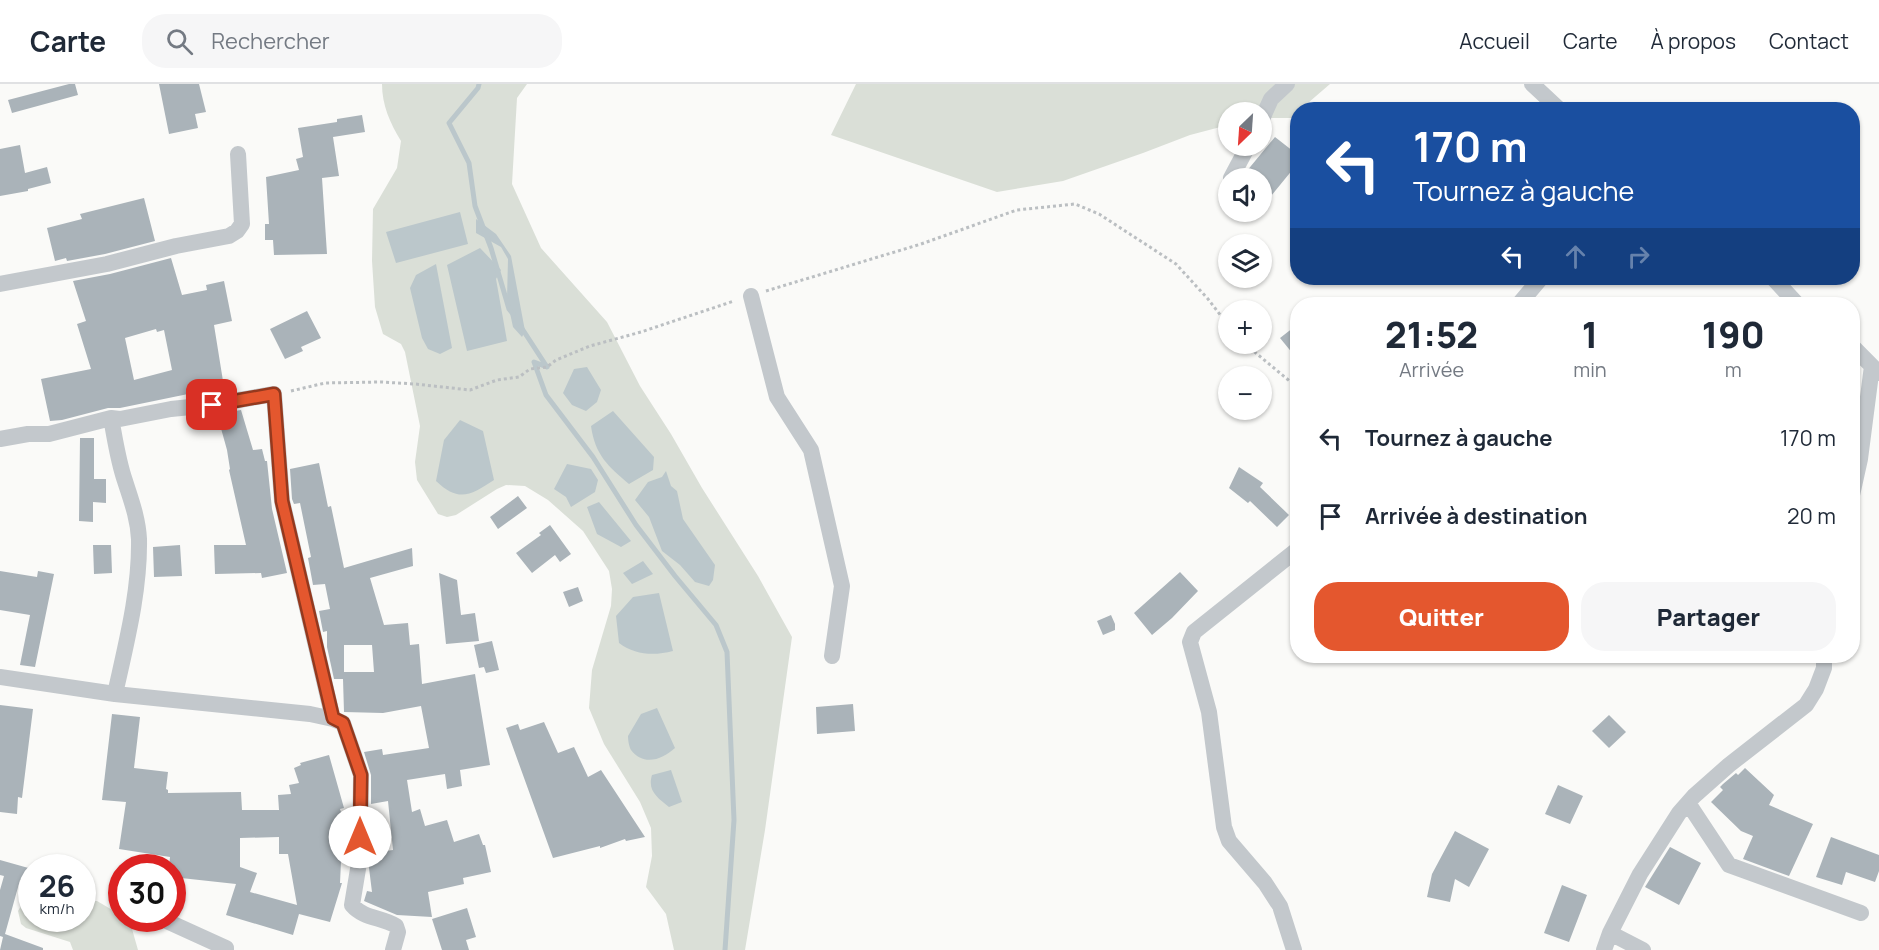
<!DOCTYPE html>
<html lang="fr">
<head>
<meta charset="utf-8">
<style>
	:root { --surface:#fff; --page:#f6f6f7; --text:#1f2937; --muted:#747a83; --line:#e0e1e3; --accent:#e4572e }
	body { margin:0; font-family:Manrope,sans-serif; background:var(--page); color:var(--text); height:100vh; display:flex; flex-direction:column; font-size:22px; white-space:nowrap }
	* { box-sizing:border-box; margin:0 }
	p { font-size:20px; color:var(--muted) }
	.icon { flex:none; width:33px; height:33px; fill:none; stroke:currentColor; stroke-width:2; stroke-linecap:round; stroke-linejoin:round }
	.map { position:relative; flex:1; overflow:hidden }
	.details { position:absolute; left:1290px; top:213px; width:570px; height:366px; display:flex; flex-direction:column; background:var(--surface); border-radius:24px; box-shadow:0 2px 4px #0004 }
	.details>* { flex:none }
	.banner { position:absolute; left:1290px; top:18px; width:570px; height:183px; border-radius:24px; box-shadow:0 2px 4px #0004; background:#1a4fa0; color:#fff; overflow:hidden }
	.needle { width:39px; rotate:205deg }
	.buttons { position:absolute; left:1218px; top:18px; display:grid; gap:12px }
	.buttons a { display:grid; place-items:center; width:54px; height:54px; border-radius:50%; background:var(--surface); box-shadow:0 2px 4px #0004; font-size:30px }
	.speed { position:absolute; left:18px; top:770px; display:flex; gap:12px; font-size:30px; font-weight:700; text-align:center }
	.speed>* { display:grid; place-content:center; width:78px; height:78px; border-radius:50%; background:var(--surface); box-shadow:0 2px 4px #0004; line-height:1 }
	.speed small { font-size:15px; font-weight:400 }
	.speed .limit { border:9px solid #d22; background:#fff; color:#111 }
	.pin { position:absolute; display:grid; place-items:center; width:51px; height:51px; color:#fff; margin:-26px; border-radius:12px; box-shadow:0 3px 9px #0006 }
	.me { position:absolute; width:66px; margin:-33px; rotate:0deg; stroke-linejoin:round; filter:drop-shadow(0 0 4px #0008) }
	.turn { display:flex; align-items:center; gap:21px; height:126px; padding:0 24px; font-size:27px }
	.turn .icon { width:78px; height:78px; stroke-width:2.5 }
	.turn b { display:block; font-size:42px; line-height:51px }
	.lanes { display:flex; align-items:center; height:57px; padding:0 24px; background:#0003; justify-content:center; gap:30px; direction:ltr }
	.lanes .off { opacity:.35 }
	.eta { display:flex; justify-content:space-evenly; align-items:center; height:102px; text-align:center }
	.eta b { font-size:36px; font-weight:800; line-height:42px }
	.button { display:flex; gap:12px; margin-top:auto; padding:12px 24px }
	.button a { flex:1; height:69px; border-radius:24px; background:var(--accent); color:#fff; font-size:24px; font-weight:800; line-height:69px; text-align:center }
	.button a+a { background:var(--page); color:var(--text) }
	ul { padding:0; list-style:none }
	li { display:flex; align-items:center; gap:18px; height:78px; padding:0 24px }
	li div { flex:1 }
	li b { display:block; font-size:22px }
	li em { font-style:normal }
	header { display:flex; align-items:center; gap:36px; box-sizing:border-box; height:84px; padding:0 30px; background:var(--surface); border-bottom:2px solid var(--line) }
	header strong { font-size:28px }
	nav { display:flex; gap:33px; margin-inline-start:auto; font-size:21px }
	.search { width:420px; height:54px; background:var(--page); display:flex; align-items:center; gap:15px; box-sizing:border-box; padding:0 21px; border-radius:24px; color:var(--muted); font-size:22px }
	.map>svg:first-child { display:block }
</style>
</head>
<body>
<header>
<strong>Carte</strong>
<div class="search"><svg class="icon" aria-label="search" viewBox="0 0 24 24"><circle cx="10" cy="10" r="6"/><path d="M15 15l6 6"/></svg>Rechercher</div>
<nav><a>Accueil</a><a>Carte</a><a>À propos</a><a>Contact</a></nav>
</header>
<div class="map">
<svg width="1879" height="866" viewBox="0 0 1879 866">
	<rect width="100%" height="100%" fill="#fafaf8"/>
	<path fill="#dadfd7" d="M382 0H527L517 14 512 100 541 164 607 238 640 302 671 350 702 404 758 492 792 553 765 746 745 866H674L666 830 646 803 652 772 651 744 640 718 604 660 589 624 592 586 611 522 612 505 609 487 583 447 548 416 525 402 506 401 497 405 456 431 447 433 438 430 417 396 415 378 420 342 405 268 401 260 383 250 375 223 372 177 373 125 397 84 401 57C390 39 382 21 382 0Z
		M856 0H1330L1301 25 1298 26 1297 29 1292 34H1262V28H1228V41L1190 51 1143 69 1063 97 997 108 831 51Z
		M28 810 31 811 32 834H82L83 826 90 817H97L121 831 122 834H124L132 845 138 866H73L70 858 26 844 21 840 18 827Z"/>
	<path fill="#bbc7cb" d="M460 128 468 160 396 179 386 148Z
		M476 135 496 150 511 172 525 247 522 253 513 243 507 215 508 175 501 163 476 149Z
		M480 164 501 186 496 195 507 257 467 267 447 181Z
		M436 180 452 264 440 270 428 265 422 254 410 204 416 191Z
		M587 283 601 306 597 318 586 327 572 321 563 309 574 285Z
		M613 327 654 373 653 386 629 400C608 382 595 371 591 342Z
		M460 336 483 347 494 396C471 411 459 419 436 397L444 356Z
		M567 380 591 385 598 396 595 408 571 423 566 413 554 405Z
		M666 387 671 402 677 407 683 435 715 481 713 496 709 502 695 498 680 481 662 467 649 433 635 416 648 398 662 393Z
		M599 418 631 457 621 463 597 450 587 423Z
		M643 477 653 490 632 500 623 489Z
		M659 509 673 567C654 572 635 571 619 559L616 532 633 513Z
		M657 624 675 664C663 675 644 683 631 666 629 663 628 656 628 652L641 630Z
		M671 686 682 718 669 723C658 714 647 707 652 691Z"/>
	<g fill="none" stroke-linecap="round" stroke-linejoin="round">
		<path stroke="#bbc7cb" stroke-width="5" d="M479 0 478 4 449 39 469 79 475 122 491 164 509 225 513 230
			M521 243 547 283 534 278 546 311 593 373 636 441 675 492 716 541 727 568 734 736 725 866"/>
	</g>
	<path fill="#aab3b9" fill-rule="evenodd" d="M69 0H75L78 11 12 29 8 16Z
		M159 0H199L206 28 195 30 198 44 169 50Z
		M362 31 365 48 333 53 339 92 322 94 327 170 274 171 273 156H265V140H269L266 93 299 86 296 75 303 73 298 44 337 38V35Z
		M1275 53 1298 71V79L1262 123V94H1243L1246 88Z
		M20 61 25 89 47 83 51 99 28 105V107L0 112V65Z
		M144 114 155 157 105 170 67 177 66 174 55 177 47 144 82 135 80 130Z
		M171 174 182 211 207 206 206 201 224 197 232 237 214 241 223 297 216 309 188 313V310L120 324H108L62 336 50 337 41 295 91 285 77 240 86 237 73 197 110 190ZM156 245 157 248 164 246 172 286 134 296 125 254Z
		M307 227 321 254 301 263 303 267 285 275 270 245Z
		M1298 240V276L1280 254Z
		M241 326 253 366 262 365 265 377H267L272 425 287 489 262 494 261 489 215 490 214 461H246L229 386 230 385 227 366 217 330Z
		M80 354H94V395H106V419L93 418V438L79 437Z
		M319 379 328 423 331 422 344 484 412 464 413 482 370 494 384 541 408 539 410 561 419 560 422 600 475 590 490 681 460 686 462 702 447 705 445 690 407 696 412 728 420 725 425 742 447 736 454 758 479 750 483 761H485L491 788 463 794 464 800 428 808 432 833 397 831 364 817 367 807 372 808 369 784 371 769 393 766 388 717 371 720V691L364 668 382 665 383 671 429 664 421 622 383 629 344 628 343 595H334L327 563V547L323 548 319 527 330 525 325 500 313 501 308 474 311 473 300 419 294 420 292 415 290 385ZM344 561H372L374 588H344Z
		M1239 383 1263 399 1260 403 1289 431 1277 443 1250 417 1248 419 1229 404Z
		M518 412 527 424 498 445 490 433Z
		M550 441 571 470 560 478 555 471 532 489 516 469 541 451 539 449Z
		M93 461H111L112 489 94 490Z
		M180 461 182 492 154 493 153 463Z
		M0 487 37 493 38 487 54 490 35 583 20 581 30 531 0 526Z
		M1180 488 1198 507 1172 534 1152 551 1134 529Z
		M439 489 457 496 461 531 475 529 479 557 446 560Z
		M578 503 583 517 569 523 563 508Z
		M1111 531 1115 540V546L1103 551 1097 537Z
		M492 557 499 586 486 589 484 583 479 584 474 561Z
		M853 620 855 647 817 650 816 623Z
		M0 621 33 625 22 714 18 713 17 730 0 728Z
		M112 630 140 633 134 684 168 688 166 705 168 706V709L241 708 242 726H279L278 711 291 710 289 701 299 699 294 684 301 681 300 679 329 671 344 724 340 725 343 734 340 799H342L330 838 299 830 293 851 226 831 236 800 172 793V783H169L170 773 119 765 126 718 102 716ZM279 753V770H288L297 821 250 808 257 789 240 783V754Z
		M1609 631 1626 648 1609 664 1592 647Z
		M544 638 558 669 574 663 588 693 601 686 645 753 626 757 625 755 600 764V762L553 774 506 644 518 640 520 646Z
		M1745 684 1774 711 1769 721 1813 740 1789 792 1743 775 1753 752 1741 747 1711 718 1723 706 1720 703 1723 700 1736 689 1738 691Z
		M1558 701 1583 712 1570 740 1545 730Z
		M1455 747 1489 765 1469 803 1455 795 1450 818 1427 813 1432 790Z
		M1831 753 1879 771V787L1875 798 1846 788 1842 801 1816 793Z
		M1670 763 1701 779 1679 821 1645 803Z
		M0 776 32 785V799L20 796 5 850 43 864V866H0L3 853 0 852V806L4 792 0 791Z
		M1562 801 1587 811 1569 858 1544 849Z
		M467 824 476 853 466 856 469 866H442L432 835Z"/>
	<g fill="none" stroke-linecap="round" stroke-linejoin="round">
		<path stroke="#bbbfc2" stroke-width="3" stroke-dasharray="3 3" stroke-linecap="butt" d="M766 207 921 160 1017 126 1075 120 1099 130 1176 180 1208 215 1228 241
			M1245 260 1298 304
			M291 307 325 299 381 298 415 300 470 306 497 296 519 293 530 285 547 283 556 276 590 262 641 248 734 217"/>
		<path stroke="#c3c8cc" stroke-width="16" d="M1532 0 1560 26
			M1262 35 1271 15 1287 0
			M1231 94 1248 62
			M1773 194 1797 220
			M0 200 107 180 176 162 229 152 237 147 242 140 238 70
			M751 212 777 313 811 366 842 502 832 572
			M1519 220 1541 194
			M1852 262 1879 289
			M111 334C115 355 118 377 125 397 131 416 138 434 139 455 140 507 126 560 115 610
			M0 355 28 350H49L111 334 120 335 171 325 210 321 274 310 282 417 333 635
			M1852 411 1860 375 1872 282
			M0 593 115 610 310 630 333 635 343 639 361 691 360 773 352 821C364 835 382 833 396 842L398 848 393 866
			M1688 719 1729 781 1861 829
			M160 834 226 864V866
			M1610 849 1643 866
			M1294 866 1280 822 1265 799 1229 757 1224 743 1209 628 1190 558 1194 548 1298 465
			M1604 866 1610 849 1640 790 1679 729 1694 712 1729 681 1806 621 1816 605 1824 584V572"/>
	</g>
	<g fill="none" stroke-linecap="round" stroke-linejoin="round">
		<defs>
			<path id="route" d="M212 321 274 310 282 417 333 634 343 639 361 691 360 753"/>
		</defs>
		<use href="#route" stroke="#94391e" stroke-width="15"/>
		<use href="#route" stroke="#e4572e" stroke-width="10"/>
	</g>
</svg>
<div class="buttons">
<a><svg class="needle" viewBox="-14 -14 28 28"><path d="M0-13l5 13h-10z" fill="#e53935"/><path d="M0 13l5-13h-10z" fill="#747a83"/></svg></a>
<a><svg class="icon" aria-label="sound" viewBox="0 0 24 24"><path d="M4 9h4l5-4v14l-5-4H4zM17 9q2 3 0 6"/></svg></a>
<a><svg class="icon" aria-label="layers" viewBox="0 0 24 24"><path d="M12 4l9 5-9 5-9-5zM3 14l9 5 9-5"/></svg></a>
<a>+</a>
<a>−</a>
</div>
<div class="speed"><div>26<small>km/h</small></div><div class="limit">30</div></div>
<div class="pin" style="left:212px;top:321px;background:#d93025"><svg class="icon" aria-label="arrive" viewBox="0 0 24 24"><path d="M6 21V4h12l-3 4 3 4H6"/></svg></div>
<svg class="me" style="left:360px;top:753px" viewBox="-20 -20 40 40"><circle r="19" fill="#fff"/><path d="M0-13L10 11 0 6-10 11z" fill="#e4572e"/></svg>
<div class="banner">
<div class="turn"><svg class="icon" aria-label="left" viewBox="0 0 24 24"><path d="M17 20v-9H6M10 6l-5 5 5 5"/></svg><div><b>170 m</b>Tournez à gauche</div></div>
<div class="lanes"><svg class="icon" aria-label="left" viewBox="0 0 24 24"><path d="M17 20v-9H6M10 6l-5 5 5 5"/></svg><svg class="icon off" aria-label="ahead" viewBox="0 0 24 24"><path d="M12 20V5M6 11l6-6 6 6"/></svg><svg class="icon off" aria-label="right" viewBox="0 0 24 24"><path d="M7 20v-9h11M14 6l5 5-5 5"/></svg></div>
</div>
<section class="details">
<div class="eta">
<div><b>21:52</b><p>Arrivée</p></div>
<div><b>1</b><p>min</p></div>
<div><b>190</b><p>m</p></div>
</div>
<ul>
<li><svg class="icon" aria-label="left" viewBox="0 0 24 24"><path d="M17 20v-9H6M10 6l-5 5 5 5"/></svg><div><b>Tournez à gauche</b></div><em>170 m</em></li>
<li><svg class="icon" aria-label="arrive" viewBox="0 0 24 24"><path d="M6 21V4h12l-3 4 3 4H6"/></svg><div><b>Arrivée à destination</b></div><em>20 m</em></li>
</ul>
<div class="button"><a>Quitter</a><a>Partager</a></div>
</section>
</div>
</body>
</html>
